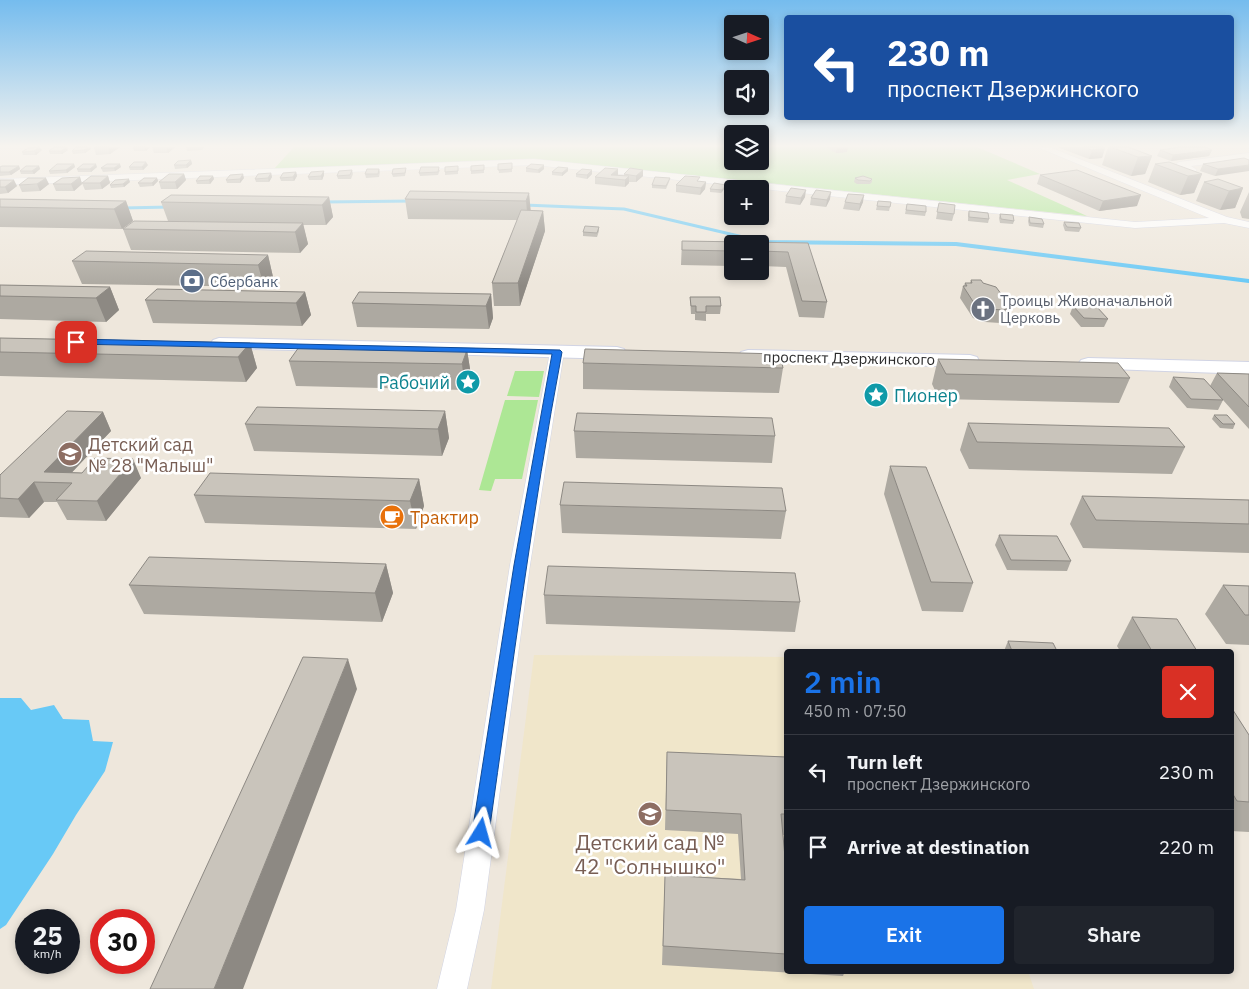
<!DOCTYPE html>
<html lang="en">
<head>
<meta charset="utf-8">
<style>
	:root { --surface:#171b24; --page:#20242c; --text:#f1f3f6; --muted:#9ea1a6; --line:#363941; --accent:#1a73e8 }
	body { margin:0; font-family:"IBM Plex Sans",sans-serif; background:var(--page); color:var(--text); height:100vh; display:flex; flex-direction:column; font-size:19px; white-space:nowrap }
	* { box-sizing:border-box; margin:0 }
	p { font-size:16px; color:var(--muted) }
	.icon { flex:none; width:28px; height:28px; fill:none; stroke:currentColor; stroke-width:2; stroke-linecap:round; stroke-linejoin:round }
	.map { position:relative; flex:1; overflow:hidden }
	.panel { position:absolute; left:784px; top:649px; width:450px; height:325px; display:flex; flex-direction:column; background:var(--surface); border-radius:5px; box-shadow:0 2px 8px #0003 }
	.panel>* { flex:none }
	.hud { position:absolute; left:784px; top:15px; width:450px; height:105px; border-radius:5px; box-shadow:0 2px 8px #0003; background:#1a4fa0; color:#fff; overflow:hidden }
	.needle { width:32px; rotate:93deg }
	.fabs { position:absolute; left:724px; top:15px; display:grid; gap:10px }
	.fabs a { display:grid; place-items:center; width:45px; height:45px; border-radius:5px; background:var(--surface); box-shadow:0 2px 8px #0003; font-size:25px }
	.speed { position:absolute; left:15px; top:909px; display:flex; gap:10px; font-size:25px; font-weight:700; text-align:center }
	.speed>* { display:grid; place-content:center; width:65px; height:65px; border-radius:50%; background:var(--surface); box-shadow:0 2px 8px #0003; line-height:1 }
	.speed small { font-size:12px; font-weight:400 }
	.speed .limit { border:8px solid #d22; background:#fff; color:#111 }
	.pin { position:absolute; display:grid; place-items:center; width:42px; height:42px; color:#fff; margin:-21px; border-radius:10px; box-shadow:0 2px 8px #0006 }
	.me { position:absolute; width:55px; margin:-28px; rotate:8deg; stroke-linejoin:round; filter:drop-shadow(0 0 4px #0008) }
	.turn { display:flex; align-items:center; gap:18px; height:105px; padding:0 20px; font-size:22px }
	.turn .icon { width:65px; height:65px; stroke-width:2.5 }
	.turn b { display:block; font-size:35px; line-height:42px }
	.round { display:grid; place-items:center; flex:none; width:52px; height:52px; border-radius:5px; background:var(--page) }
	.overview { display:flex; align-items:center; justify-content:space-between; height:85px; padding:0 20px }
	h1 { font-size:30px; font-weight:600; line-height:38px; color:var(--accent) }
	.primary-button { display:flex; gap:10px; margin-top:auto; padding:10px 20px }
	.primary-button a { flex:1; height:58px; border-radius:5px; background:var(--accent); color:#fff; font-size:20px; font-weight:600; line-height:58px; text-align:center }
	.primary-button a+a { background:var(--page); color:var(--text) }
	ul { padding:0; list-style:none }
	li { display:flex; align-items:center; gap:15px; height:75px; padding:0 20px; border-top:1px solid var(--line) }
	li div { flex:1 }
	li b { display:block; font-size:19px }
	li em { font-style:normal }
	.map>svg:first-child { display:block }
</style>
</head>
<body>
<div class="map">
<svg width="1249" height="989" viewBox="0 0 1249 989">
	<rect width="100%" height="100%" fill="#eee7dc"/>
	<path fill="#f0e6ca" d="M534 655 786 657V971H1028L1034 989H491Z"/>
	<path fill="#ade795" d="M294 147H732V161H760V147H977L1040 174 1007 180 1087 216 533 159 274 169Z
		M515 371H544L539 397 507 396Z
		M505 400H538L522 479H495L491 491 479 490Z"/>
	<path fill="#68c9f6" d="M0 698H21L31 710 54 705 63 719 89 720 93 741 113 742 105 771 76 815 53 854 6 925 0 929Z"/>
	<g fill="none" stroke-linecap="round" stroke-linejoin="round">
		<path stroke="#68c9f6" stroke-width="3" d="M322 202 413 201
			M524 205 624 209 760 241
			M122 208 170 207"/>
		<path stroke="#68c9f6" stroke-width="4" d="M754 240 762 242 956 244 1249 281"/>
		<defs>
			<path id="street" d="M1037 147H1049L1227 217 1249 222V228L1224 223 1135 228 534 165 0 185V179L534 159 1135 222 1209 218Z
				M1249 153V159L1191 166 1197 170 1193 173 1169 177 1164 174 1182 169 1175 165 1179 162Z
				M557 348 564 352 530 565 484 910 467 989H437L456 910 510 565 550 352Z"/>
			<path id="secondary" d="M219 338 617 347 624 349 626 353 624 357 617 359 213 348 210 344 213 340Z
				M748 350 970 355 977 357 979 361 977 365 970 367 741 360 739 356 741 352Z
				M1088 358 1249 362V374L1081 368 1078 364 1081 360Z"/>
		</defs>
		<use href="#street" stroke="#d1d4e4" stroke-width="1"/>
		<use href="#secondary" stroke="#d1d4e4" stroke-width="2"/>
		<use href="#street" fill="#fff" fill-rule="evenodd"/>
		<use href="#secondary" fill="#fff" fill-rule="evenodd"/>
	</g>
	<path fill="#ada9a1" d="M76 147H90L91 149 85 153 73 154 72 151Z
		M120 147 110 154 96 155 94 148Z
		M134 147H150L146 151H134L133 148Z
		M152 147H175L168 153H154Z
		M186 147H205L202 150 187 151Z
		M826 147H848L847 152 836 153Z
		M1057 147H1102L1105 148 1102 158 1089 159Z
		M1108 147H1128L1152 156 1145 174 1131 176 1102 165Z
		M42 150 36 155H23L22 152Z
		M68 150 62 154H50L49 151Z
		M1160 150H1212L1209 156 1171 161 1157 156Z
		M191 160 192 164 187 168 175 169 174 165Z
		M1249 160 1215 176 1200 171 1203 164Z
		M512 163V172L499 173 498 164Z
		M74 164 75 167 67 173 50 174 49 171Z
		M1155 164 1202 174 1194 193 1180 195 1148 182Z
		M148 165 143 170H130L129 167Z
		M484 165V173L471 174V166Z
		M19 166 20 169 11 175 0 176V167Z
		M39 166 40 169 34 174H21L20 171Z
		M458 166V174L445 175V172Z
		M97 167 91 172H78L77 169Z
		M121 167 115 171 103 172 101 168Z
		M526 168 544 169 539 173 526 172Z
		M568 168V171L562 176 552 175V172Z
		M379 169 380 172 379 177 366 178 365 174Z
		M618 169V175L624 176V174L643 170V176L636 182H629V183L625 187 595 184V177Z
		M352 170 353 174 351 179H338L337 176Z
		M440 170 438 175 420 176 419 173Z
		M324 171V175L322 180H309L308 177Z
		M406 171 405 176 393 177 392 174Z
		M296 172 297 176 294 181H281L280 178Z
		M271 173 272 177 269 182H256L255 179Z
		M184 174 186 180 177 189H161L159 182Z
		M576 174H592L587 179 576 177Z
		M1040 175 1137 206 1099 211 1037 184Z
		M108 176 110 183 102 189 85 190 82 183Z
		M213 176 214 179 210 184H197L196 181Z
		M80 177 82 184 74 191H56L53 184Z
		M157 178 158 181 153 186 140 187 138 183Z
		M244 178 240 183H227L226 180Z
		M670 178 669 182 666 189 652 188V185Z
		M855 178 872 179V182L870 184H857L854 182Z
		M0 180 17 186 8 193 0 194Z
		M130 182 124 187 111 188 110 185Z
		M700 182H706L705 189 700 195 676 192V185Z
		M1204 182 1243 188 1235 208 1220 210 1196 201Z
		M49 184 40 191 22 192 19 185Z
		M725 188 721 193 710 192V189Z
		M1249 192V219L1242 218 1240 212Z
		M529 193 530 210 543 211 545 231 520 306H494L492 283 517 220 408 219 405 199Z
		M786 196 805 197 800 205 785 203Z
		M329 197 333 217 326 225H303L308 244 300 253 131 250 123 229 168 221 161 202Z
		M811 198 830 199 826 207 810 205Z
		M0 199 126 201 133 221 122 229 0 227Z
		M878 201 891 202 889 211 876 210Z
		M845 202H863L859 211 843 209Z
		M939 203 954 214 952 221 936 219Z
		M907 204 926 212 925 216 905 214Z
		M969 211 989 219 988 223 968 221V214Z
		M1000 214 1014 221 1013 224 1000 223 999 218Z
		M1029 217 1044 224 1043 228 1029 226 1028 221Z
		M1064 222 1081 228 1079 232 1065 231 1063 225Z
		M599 227V231L597 237 583 236V232Z
		M682 241 808 243 827 302 824 318 799 317 786 267 760 266V244H732V266L681 265Z
		M268 255 273 277 264 287 82 284 72 261Z
		M971 280 983 283 1010 306 1006 318 1000 323 985 322 973 318 960 298 963 286H964L965 283H970Z
		M0 285 110 287 119 310 106 322 0 319Z
		M305 292 311 315 302 326 153 323 145 300Z
		M491 294 493 318 489 329 357 327 352 303Z
		M690 297 721 306 720 314H706V321L695 320V314H691Z
		M1073 306 1108 319 1104 327H1081L1070 314Z
		M0 338 250 343 257 368 246 382 0 376Z
		M467 350 471 375 465 390 296 386 289 361Z
		M938 359 1130 378 1119 403 939 399 932 384Z
		M583 363 783 368 779 393 583 389Z
		M1217 373 1249 374V429L1223 400 1218 410 1187 408 1169 387 1173 377 1210 386Z
		M445 411 449 438 442 456 254 451 245 424Z
		M103 412 111 431 72 472 141 478 106 521 67 520 57 502H44L29 518 0 517V475Z
		M1214 415 1235 424 1233 429 1220 428 1212 419Z
		M968 423 1185 447 1172 474 969 469 960 450Z
		M574 431 775 436 772 463 576 458Z
		M890 466 973 583 963 612 922 611 884 494Z
		M419 479 424 506 416 529 205 523 194 495Z
		M1082 496 1249 500V553L1083 548 1070 524Z
		M560 505 786 511 781 539 562 533Z
		M999 535 1071 561 1067 571 1007 570 995 545Z
		M386 564 393 593 382 622 144 614 129 585Z
		M1223 585 1249 586V645L1226 644 1205 614Z
		M544 595 800 602 795 632 546 624Z
		M1132 617 1197 651H1120L1117 646Z
		M1008 641 1057 651H1004Z
		M1231 707 1249 735V832L1231 831Z
		M667 752 786 757V835H783L786 868V971H845L843 976 662 965 665 875 741 879 738 834 665 830Z"/>
	<path fill="#8d8983" d="M40 147 42 150 36 155 34 151Z
		M66 147H67L68 150 62 154 61 151Z
		M88 147H90L91 149 85 153 84 150Z
		M109 147H120L110 154 108 148Z
		M145 147H150L146 151 145 148Z
		M166 147H175L168 153Z
		M837 147H848L847 152 836 153Z
		M1105 148 1102 158 1089 159 1092 150Z
		M1212 150 1209 156 1171 161 1173 155Z
		M1152 156 1145 174 1131 176 1138 157Z
		M191 160 192 164 187 168 186 165Z
		M146 162 148 165 143 170 142 167Z
		M74 164 75 167 67 173 66 170Z
		M96 164 97 167 91 172 90 169Z
		M120 164 121 167 115 171 114 168Z
		M544 165V169L539 173 538 170Z
		M1249 165V171L1215 176 1218 169Z
		M19 166 20 169 11 175 9 172Z
		M39 166 40 169 34 174 32 171Z
		M568 168V171L562 176V173Z
		M618 169V176L611 175Z
		M592 170V174L587 179V175Z
		M643 170V176L636 182V176Z
		M324 171V175L322 180 321 176Z
		M296 172 297 176 294 181 293 177Z
		M271 173 272 177 269 182 268 178Z
		M184 174 186 180 177 189 175 182Z
		M243 174 244 178 240 183V179Z
		M1202 174 1194 193 1180 195 1188 176Z
		M108 176 110 183 102 189 100 183Z
		M213 176 214 179 210 184 209 180Z
		M629 176V183L625 187V180Z
		M80 177 82 184 74 191 71 184Z
		M46 178 49 184 40 191 37 184Z
		M157 178 158 181 153 186 152 183Z
		M129 179 130 182 124 187 123 184Z
		M14 180 17 186 8 193 5 187Z
		M706 182 705 189 700 195 701 188Z
		M726 185 725 188 721 193 722 190Z
		M1243 188 1235 208 1220 210 1229 191Z
		M806 190 805 197 800 205 801 198Z
		M831 192 830 199 826 207 827 200Z
		M529 193 531 213 528 221 526 201Z
		M864 195 863 202 859 211 860 204Z
		M1141 195 1137 206 1099 211 1103 201Z
		M329 197 333 217 326 225 322 205Z
		M126 201 133 221 122 229 114 209Z
		M543 211 545 231 520 306 518 283Z
		M303 223 308 244 300 253 295 232Z
		M268 255 273 277 264 287 258 265Z
		M110 287 119 310 106 322 96 298Z
		M305 292 311 315 302 326 296 303Z
		M491 294 493 318 489 329 486 306Z
		M1010 306 1006 318 1000 323 1004 310Z
		M250 343 257 368 246 382 238 357Z
		M467 350 471 375 465 390 462 364Z
		M445 411 449 438 442 456 438 429Z
		M103 412 111 431 62 483 44 472Z
		M133 459 141 478 106 521 97 501Z
		M419 479 424 506 416 529 410 501Z
		M34 482 44 502 29 518 18 499Z
		M386 564 393 593 382 622 375 593Z
		M348 659 357 689 243 989H214Z"/>
	<path fill="#c9c4bb" stroke="#8d8983" d="M40 147 34 151 22 152 28 148Z
		M54 147H66L61 151H49Z
		M76 147H88L84 150 72 151Z
		M95 147H109L108 148H94Z
		M134 147H145L133 148Z
		M1084 147H1102L1105 148 1092 150Z
		M1110 147H1128L1152 156 1138 157Z
		M1180 147H1205L1212 150 1173 155 1160 150Z
		M1244 158 1249 160V165L1218 169 1203 164Z
		M191 160 186 165H174L178 161Z
		M134 162H146L142 167H129Z
		M1169 162 1202 174 1188 176 1155 164Z
		M512 163V169L498 170V164Z
		M57 164H74L66 170 49 171Z
		M83 164H96L90 169H77Z
		M107 164H120L114 168H101Z
		M531 164 544 165 538 170 526 168Z
		M484 165V170L471 171V166Z
		M2 166H19L9 172H0V167Z
		M26 166H39L32 171H20Z
		M458 166V171L445 172V167Z
		M421 167H439L438 172 419 173Z
		M558 167 568 168 562 173 552 172Z
		M406 168 405 173 392 174 393 169Z
		M605 168 618 169 611 175 629 176 625 180 595 177Z
		M630 168 643 170 636 176 624 174Z
		M367 169H379L378 174H365Z
		M582 169 592 170 587 175 576 174Z
		M352 170 350 175 337 176 339 171Z
		M1077 170 1141 195 1103 201 1040 175Z
		M324 171 321 176 308 177 311 172Z
		M296 172 293 177 280 178 283 173Z
		M271 173 268 178 255 179 258 174Z
		M169 174H184L175 182H159Z
		M243 174 240 179 226 180 230 175Z
		M91 176H108L100 183H82Z
		M200 176H213L209 180 196 181Z
		M685 176 700 177 697 181 706 182 701 188 676 185Z
		M863 176 872 179 870 181 858 180 855 178Z
		M80 177 71 184H53L62 178Z
		M655 177 670 178 666 186 652 185Z
		M28 178H46L37 184 19 185Z
		M144 178H157L152 183H138Z
		M129 179 123 184 110 185 115 180Z
		M1218 179 1243 188 1229 191 1204 182Z
		M0 180H14L5 187H0Z
		M714 183 726 185 722 190 710 189Z
		M741 186 753 187 752 189H739Z
		M791 188 806 190 801 198 786 196Z
		M816 190 831 192 827 200 811 198Z
		M410 191 529 193 526 201 405 199Z
		M848 194 864 195 860 204 845 202Z
		M171 195 329 197 322 205 161 202Z
		M0 199 126 201 114 209 0 207Z
		M878 201 891 202 890 207 877 206Z
		M939 203 955 205 954 214 937 212Z
		M907 204 926 206V212L906 210Z
		M521 210 543 211 518 283H492Z
		M969 211 988 213 989 219 969 217Z
		M1000 214 1013 215 1014 221 1001 219Z
		M1029 217 1042 219 1044 224 1030 223Z
		M134 221 303 223 295 232 123 229Z
		M1064 222 1079 223 1081 228 1067 227Z
		M585 226 599 227 597 233 583 232Z
		M682 241 808 243 827 302 802 301 788 252 760 251V244H732V251L682 250Z
		M86 251 268 255 258 265 72 261Z
		M971 280H981L983 283 996 287 1010 306 1004 310 988 309 976 306 963 286H967L965 283H972Z
		M0 285 110 287 96 298 0 296Z
		M157 289 305 292 296 303 145 300Z
		M359 292 491 294 486 306 352 303Z
		M690 297H720L721 306H706V312H696V306H691Z
		M1073 306H1096L1108 319 1084 318Z
		M0 338 250 343 238 357 0 352Z
		M299 347 467 350 462 364 289 361Z
		M585 349 780 354 783 368 583 363Z
		M938 359 1118 363 1130 378 946 374Z
		M1217 373 1249 374V407Z
		M1173 377 1204 379 1223 400 1191 399Z
		M257 407 445 411 438 429 245 424Z
		M67 411 103 412 44 472 82 473 95 458 133 459 97 501 56 500 72 483 34 482 18 499 0 498V475Z
		M577 413 772 418 775 436 574 431Z
		M1214 415H1227L1235 424H1223Z
		M968 423 1169 428 1185 447 977 442Z
		M890 466 926 467 973 583 931 582Z
		M210 473 419 479 410 501 194 495Z
		M564 482 782 488 786 511 560 505Z
		M1082 496 1249 500V524L1096 520Z
		M999 535 1057 536 1071 561 1011 560Z
		M149 557 386 564 375 593 129 585Z
		M548 566 795 573 800 602 544 595Z
		M1223 585 1249 586V615H1245Z
		M1132 617 1177 619 1197 651H1152Z
		M1008 641 1053 643 1057 651H1012Z
		M303 657 348 659 214 989H150Z
		M1231 707 1249 735V802L1237 801 1231 791Z
		M667 752 786 757V814H781L786 868V954L663 946 665 875 745 880 741 814 666 810Z"/>
	<linearGradient id="sky" x2="0" y2="1"><stop stop-color="#75bcee"/><stop offset="0.51" stop-color="#f7f4ef"/><stop offset="1" stop-color="#f7f4ef" stop-opacity="0"/></linearGradient>
	<rect width="1249" height="286" fill="url(#sky)"/>
	<path fill="#1a73e8" stroke="#114b97" d="M76 339 560 350 562 352C532 511 512 672 489 833L487 839 481 841 475 839 472 833 514 565 552 354 73 344V340Z"/>
	<defs>
		<symbol id="bank-disc" viewBox="-11 -11 22 22"><circle r="9.5" fill="#5c6f8a" stroke="#fff"/><path d="M-6-4H6V4H-6ZM0-2.3a2.3 2.3 0 1 0 0 4.6a2.3 2.3 0 1 0 0-4.6Z" fill="#fff"/></symbol>
		<symbol id="church-disc" viewBox="-11 -11 22 22"><circle r="9.5" fill="#6b7280" stroke="#fff"/><path d="M-1.2-6h2.4v3.5h3.3v2.4h-3.3V6h-2.4V-.1h-3.3v-2.4h3.3Z" fill="#fff"/></symbol>
		<symbol id="sight-disc" viewBox="-11 -11 22 22"><circle r="9.5" fill="#0f9aa8" stroke="#fff"/><path d="M0-6L1.8-2.2L6-1.7L2.9 1.2L3.7 5.4L0 3.3L-3.7 5.4L-2.9 1.2L-6-1.7L-1.8-2.2Z" fill="#fff"/></symbol>
		<symbol id="school-disc" viewBox="-11 -11 22 22"><circle r="9.5" fill="#8d6e63" stroke="#fff"/><path d="M0-5L7-2L0 1L-7-2ZM-4 1L0 2.5L4 1V4Q0 6-4 4Z" fill="#fff"/></symbol>
		<symbol id="cafe-disc" viewBox="-11 -11 22 22"><circle r="9.5" fill="#e8710a" stroke="#fff"/><path d="M-5.5-4.5H6V0H3Q3 3.5 0 3.5H-2.5Q-5.5 3.5-5.5 0ZM3-3.2v2h1.7v-2ZM-6 4.5H4V6H-6Z" fill="#fff"/></symbol>
	</defs>
	<g fill-rule="evenodd">
		<use href="#bank-disc" x="178" y="267" width="28" height="28"/>
		<use href="#church-disc" x="969" y="295" width="28" height="28"/>
		<use href="#sight-disc" x="454" y="368" width="28" height="28"/>
		<use href="#sight-disc" x="862" y="381" width="28" height="28"/>
		<use href="#school-disc" x="56" y="440" width="28" height="28"/>
		<use href="#cafe-disc" x="378" y="503" width="28" height="28"/>
		<use href="#school-disc" x="636" y="800" width="28" height="28"/>
	</g>
	<g text-anchor="middle" dominant-baseline="central" stroke-width="5" stroke-linejoin="round" paint-order="stroke">
		<g font-size="15" fill="#4e5e75" stroke="#fff" text-anchor="start">
			<text x="210" y="281">Сбербанк</text>
		</g>
		<g font-size="15" fill="#5b616d" stroke="#fff" text-anchor="start">
			<text x="1000" y="300">Троицы Живоначальной<tspan x="1000" dy="17">Церковь</tspan></text>
		</g>
		<g font-size="15" fill="#2b2b2b" stroke="#fff">
			<text transform="translate(849 358) rotate(1)">проспект Дзержинского</text>
		</g>
		<g font-size="18" fill="#0d838f" stroke="#fff" text-anchor="end">
			<text x="450" y="382">Рабочий</text>
			<text x="894" y="395" text-anchor="start">Пионер</text>
		</g>
		<g font-size="18" fill="#785e54" stroke="#fff" text-anchor="start">
			<text x="88" y="444">Детский сад<tspan x="88" dy="21">№ 28 "Малыш"</tspan></text>
		</g>
		<g font-size="18" fill="#c56008" stroke="#fff" text-anchor="start">
			<text x="410" y="517">Трактир</text>
		</g>
		<g font-size="21" fill="#785e54" stroke="#fff">
			<text x="650" y="842">Детский сад №<tspan x="650" dy="24">42 "Солнышко"</tspan></text>
		</g>
	</g>
</svg>
<div class="fabs">
<a><svg class="needle" viewBox="-14 -14 28 28"><path d="M0-13l5 13h-10z" fill="#e53935"/><path d="M0 13l5-13h-10z" fill="#9ea1a6"/></svg></a>
<a><svg class="icon" aria-label="sound" viewBox="0 0 24 24"><path d="M4 9h4l5-4v14l-5-4H4zM17 9q2 3 0 6"/></svg></a>
<a><svg class="icon" aria-label="layers" viewBox="0 0 24 24"><path d="M12 4l9 5-9 5-9-5zM3 14l9 5 9-5"/></svg></a>
<a>+</a>
<a>−</a>
</div>
<div class="speed"><div>25<small>km/h</small></div><div class="limit">30</div></div>
<div class="pin" style="left:76px;top:342px;background:#d93025"><svg class="icon" aria-label="arrive" viewBox="0 0 24 24"><path d="M6 21V4h12l-3 4 3 4H6"/></svg></div>
<svg class="me" style="left:481px;top:833px" viewBox="-20 -20 40 40"><path d="M0-17L14 15 0 8-14 15z" fill="#1a73e8" stroke="#fff" stroke-width="4"/></svg>
<div class="hud">
<div class="turn"><svg class="icon" aria-label="left" viewBox="0 0 24 24"><path d="M17 20v-9H6M10 6l-5 5 5 5"/></svg><div><b>230 m</b>проспект Дзержинского</div></div>
</div>
<section class="panel">
<div class="overview"><div><h1>2 min</h1><p>450 m · 07:50</p></div><a class="round" style="background:#d93025;color:#fff"><svg class="icon" aria-label="close" viewBox="0 0 24 24"><path d="M6 6l12 12M18 6L6 18"/></svg></a></div>
<ul>
<li><svg class="icon" aria-label="left" viewBox="0 0 24 24"><path d="M17 20v-9H6M10 6l-5 5 5 5"/></svg><div><b>Turn left</b><p>проспект Дзержинского</p></div><em>230 m</em></li>
<li><svg class="icon" aria-label="arrive" viewBox="0 0 24 24"><path d="M6 21V4h12l-3 4 3 4H6"/></svg><div><b>Arrive at destination</b></div><em>220 m</em></li>
</ul>
<div class="primary-button"><a>Exit</a><a>Share</a></div>
</section>
</div>
</body>
</html>
